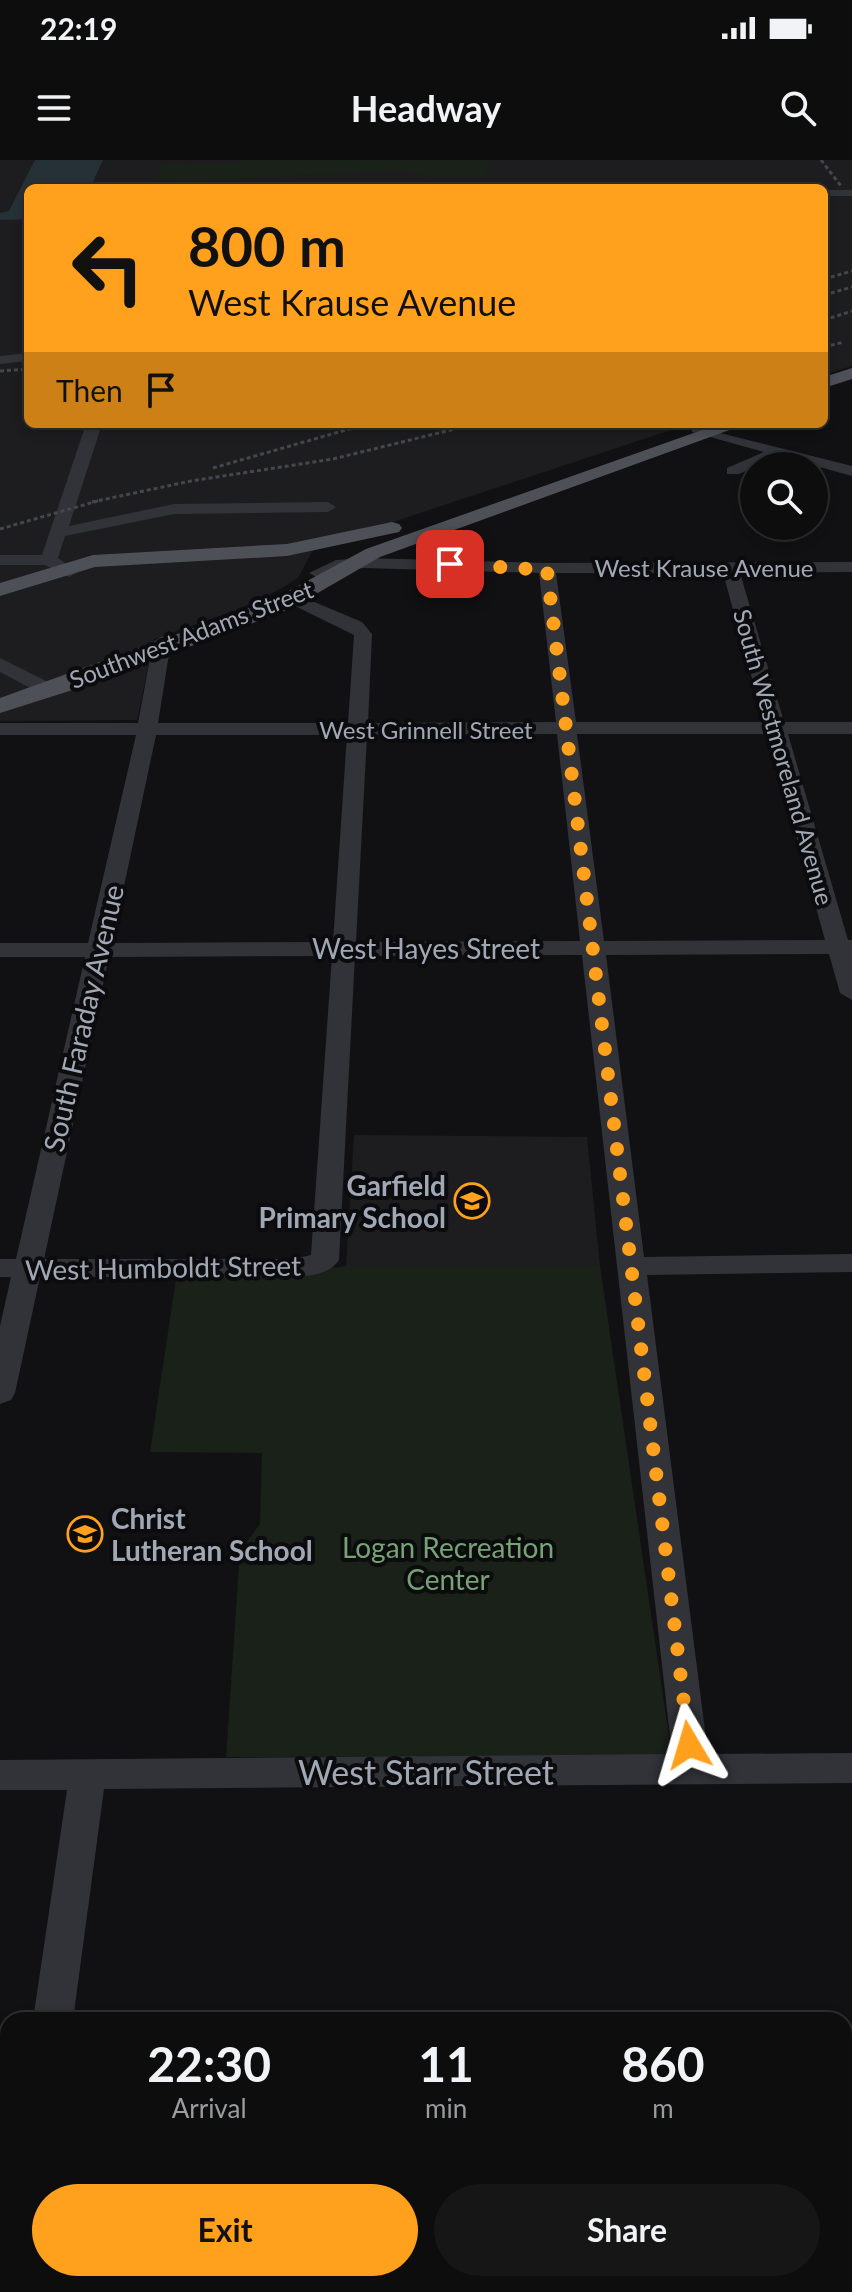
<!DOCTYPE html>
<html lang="en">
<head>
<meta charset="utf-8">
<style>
	:root { --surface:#0d0d0e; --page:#161617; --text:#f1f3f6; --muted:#9a9c9e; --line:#2d2d2e; --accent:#ffa11c }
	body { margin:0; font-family:Lato,sans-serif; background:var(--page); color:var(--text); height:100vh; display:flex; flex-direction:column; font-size:30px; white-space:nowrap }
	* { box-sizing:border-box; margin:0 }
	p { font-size:26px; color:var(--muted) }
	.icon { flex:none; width:44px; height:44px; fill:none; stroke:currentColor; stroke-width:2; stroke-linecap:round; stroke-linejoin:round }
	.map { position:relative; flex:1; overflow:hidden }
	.details { position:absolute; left:0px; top:1852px; width:852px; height:280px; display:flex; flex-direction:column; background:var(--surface); border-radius:24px 24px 0 0; box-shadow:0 4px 12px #0003,0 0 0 2px var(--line) }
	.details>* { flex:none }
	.banner { position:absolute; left:24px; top:24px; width:804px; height:244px; border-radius:12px; box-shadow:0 4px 12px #0003,0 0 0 2px var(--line); background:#ffa11c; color:#111; overflow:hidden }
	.buttons { position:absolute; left:740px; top:292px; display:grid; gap:16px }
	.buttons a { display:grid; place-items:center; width:88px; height:88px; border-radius:50%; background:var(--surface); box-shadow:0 4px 12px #0003,0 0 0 2px var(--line); font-size:40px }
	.pin { position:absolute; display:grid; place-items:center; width:68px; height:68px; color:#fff; margin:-34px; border-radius:16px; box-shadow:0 4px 12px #0006 }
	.me { position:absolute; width:88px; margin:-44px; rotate:353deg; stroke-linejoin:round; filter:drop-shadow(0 0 6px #0008) }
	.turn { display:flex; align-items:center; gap:28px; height:168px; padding:0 32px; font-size:36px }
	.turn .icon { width:104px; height:104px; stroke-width:2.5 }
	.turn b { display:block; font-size:56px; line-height:68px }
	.then { display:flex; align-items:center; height:76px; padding:0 32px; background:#0003; gap:16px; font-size:30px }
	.eta { display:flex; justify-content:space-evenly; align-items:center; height:136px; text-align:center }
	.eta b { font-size:48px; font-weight:700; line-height:56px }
	.primary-button { display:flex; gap:16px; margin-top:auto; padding:16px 32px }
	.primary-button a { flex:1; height:92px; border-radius:48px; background:var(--accent); color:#111; font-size:32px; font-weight:700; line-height:92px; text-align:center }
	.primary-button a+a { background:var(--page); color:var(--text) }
	.status { display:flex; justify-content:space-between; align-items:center; height:56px; padding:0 40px; background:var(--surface); direction:ltr }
	.status svg { height:22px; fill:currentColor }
	header { display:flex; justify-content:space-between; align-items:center; height:104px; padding:0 32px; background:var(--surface); font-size:36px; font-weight:700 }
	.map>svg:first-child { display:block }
</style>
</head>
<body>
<div class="status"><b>22:19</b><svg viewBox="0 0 49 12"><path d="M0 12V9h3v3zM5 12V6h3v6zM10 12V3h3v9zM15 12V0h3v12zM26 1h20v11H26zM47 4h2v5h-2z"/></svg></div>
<header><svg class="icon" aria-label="menu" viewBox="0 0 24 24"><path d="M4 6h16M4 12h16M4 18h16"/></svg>Headway<svg class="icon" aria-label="search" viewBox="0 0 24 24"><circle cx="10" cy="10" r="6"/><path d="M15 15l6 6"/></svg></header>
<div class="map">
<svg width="852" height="2132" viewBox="0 0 852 2132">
	<rect width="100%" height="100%" fill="#111113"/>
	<path fill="#1d1d20" d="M0 0H852V206L824 215V28H28V264H689L381 366 317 382 298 418 282 428 239 449 154 479 137 560 0 561Z
		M354 975 587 977 600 1106H346Z"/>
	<path fill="#192119" d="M239 0H488L487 17 438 18 396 10 193 22 154 20 163 4 238 3Z
		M346 1106H600L672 1597H226L240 1391 260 1364 262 1293 150 1292 177 1112 315 1110Z"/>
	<path fill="#263137" d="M35 0H103L90 28H28V59L0 60V53L9 51Z"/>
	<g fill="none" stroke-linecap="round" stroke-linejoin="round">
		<path fill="#313338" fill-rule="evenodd" d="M824 30H852V36H824Z
			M28 193V201L0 204V196Z
			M86 264H102L69 366 174 344 328 342 336 347 328 352 174 354 65 376 58 398 78 412 69 417 45 405H0V395H42Z
			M692 266 852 306V316L780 296 739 314H727V308L764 292 692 272Z
			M364 398 547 403 852 402V412L740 413 784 562H852V574H788L848 780H852V840L840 833 829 794 606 795 644 1097 852 1094V1112L647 1115 708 1594 852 1593V1623L104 1629 73 1860H33L67 1630H0V1600L672 1594 582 795 355 796 339 1100C330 1114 310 1116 294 1117H40L15 1233 11 1240 0 1244V1166L11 1117H0V1099H16L85 797H0V783H88L136 575H0V563H138L153 482 162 476 171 482 158 563H348L354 475 287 442 284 438 293 433 362 462 372 474 368 563 556 562 539 413 364 408 344 409 318 418 309 413 336 400ZM556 413H723L764 562H576ZM557 574 580 781 356 782 367 575ZM577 574H768L825 780 604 781ZM156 575H347L333 782 112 783ZM332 796 311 1095 294 1099H44L109 797Z
			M0 498 54 525 57 529 47 535 40 533 0 512Z
			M852 1955V1995L844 1996V1956Z
			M0 1967H8V2009H0Z
			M8 2105V2124H39L38 2132H0V2108Z"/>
		<path fill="#4d5057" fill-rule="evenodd" d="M852 208V219L824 228V217Z
			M719 264H746L380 397 290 449 82 527 0 553V538L274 439 366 389Z
			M392 362 399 364 402 368 399 372 287 396 95 407 0 436V423L93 395 287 384Z"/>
		<path stroke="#44474d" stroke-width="3" stroke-dasharray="4 3" stroke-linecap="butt" d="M821 0 841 26
			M824 119 852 111
			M824 135 852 127
			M824 160 852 151
			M824 187 844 182
			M0 211 28 209
			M213 308 367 264
			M92 342 191 321 333 299 475 264
			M0 369 101 340"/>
	</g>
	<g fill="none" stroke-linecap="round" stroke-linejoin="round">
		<path stroke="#ffa11c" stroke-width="14" stroke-dasharray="0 25.2" d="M450 404 547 410 689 1585"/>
	</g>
	<defs>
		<symbol id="school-ring" viewBox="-11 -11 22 22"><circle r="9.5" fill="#0c0c0e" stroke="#ffa11c" stroke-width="1.5"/><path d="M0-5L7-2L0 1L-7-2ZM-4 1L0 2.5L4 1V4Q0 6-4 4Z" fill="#ffa11c"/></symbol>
	</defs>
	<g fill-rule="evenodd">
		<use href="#school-ring" x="452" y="1021" width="40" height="40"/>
		<use href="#school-ring" x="65" y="1354" width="40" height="40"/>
	</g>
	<g text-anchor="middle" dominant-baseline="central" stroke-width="8" stroke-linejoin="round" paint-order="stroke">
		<g font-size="24" fill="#a1a8b5" stroke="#0c0c0e">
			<text x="704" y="407">West Krause Avenue</text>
			<text transform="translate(191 474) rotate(-21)">Southwest Adams Street</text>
			<text x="426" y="569">West Grinnell Street</text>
			<text transform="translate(784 597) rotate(74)">South Westmoreland Avenue</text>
		</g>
		<g font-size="28" fill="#a1a8b5" stroke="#0c0c0e">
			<text x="426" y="788">West Hayes Street</text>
			<text transform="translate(83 858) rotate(-77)">South Faraday Avenue</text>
			<text transform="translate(163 1107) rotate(-1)">West Humboldt Street</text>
		</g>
		<g font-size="28" font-weight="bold" fill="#a1a8b5" stroke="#0c0c0e" text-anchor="end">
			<text x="446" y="1025">Garfield<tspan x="446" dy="32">Primary School</tspan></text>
			<text x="111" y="1358" text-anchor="start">Christ<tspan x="111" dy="32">Lutheran School</tspan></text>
		</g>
		<g font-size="28" fill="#76a275" stroke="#0c0c0e">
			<text x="448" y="1387">Logan Recreation<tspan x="448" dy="32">Center</tspan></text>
		</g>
		<g font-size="34" fill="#a1a8b5" stroke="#0c0c0e">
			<text x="426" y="1611">West Starr Street</text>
		</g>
	</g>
</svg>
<div class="buttons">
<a><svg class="icon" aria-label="search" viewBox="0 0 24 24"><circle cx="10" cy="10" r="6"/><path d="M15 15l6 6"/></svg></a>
</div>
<div class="pin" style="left:450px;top:404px;background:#d93025"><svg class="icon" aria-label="arrive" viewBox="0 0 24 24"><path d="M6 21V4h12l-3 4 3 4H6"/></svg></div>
<svg class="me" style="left:689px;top:1585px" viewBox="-20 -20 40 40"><path d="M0-17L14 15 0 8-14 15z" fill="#ffa11c" stroke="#fff" stroke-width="4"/></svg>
<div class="banner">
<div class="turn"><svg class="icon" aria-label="left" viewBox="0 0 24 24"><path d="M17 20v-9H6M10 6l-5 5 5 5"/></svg><div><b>800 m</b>West Krause Avenue</div></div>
<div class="then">Then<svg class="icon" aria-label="arrive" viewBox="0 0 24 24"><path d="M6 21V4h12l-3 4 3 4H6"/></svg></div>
</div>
<section class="details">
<div class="eta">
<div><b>22:30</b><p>Arrival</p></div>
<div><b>11</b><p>min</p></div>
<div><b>860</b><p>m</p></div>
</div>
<div class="primary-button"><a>Exit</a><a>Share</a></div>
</section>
</div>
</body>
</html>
